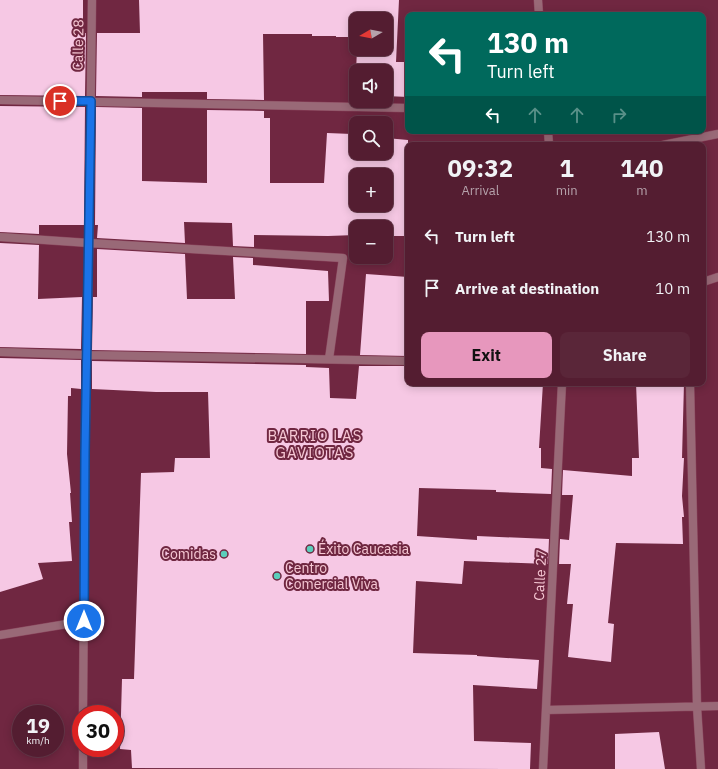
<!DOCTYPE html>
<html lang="en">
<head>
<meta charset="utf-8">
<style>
	:root { --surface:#541d31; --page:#5a2639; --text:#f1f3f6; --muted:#b5a2ab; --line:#6a3b4d; --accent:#e797bd }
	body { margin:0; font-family:"IBM Plex Sans",sans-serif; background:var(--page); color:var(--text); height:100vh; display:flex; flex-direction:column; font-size:15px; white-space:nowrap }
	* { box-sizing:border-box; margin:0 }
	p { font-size:13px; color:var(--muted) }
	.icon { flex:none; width:22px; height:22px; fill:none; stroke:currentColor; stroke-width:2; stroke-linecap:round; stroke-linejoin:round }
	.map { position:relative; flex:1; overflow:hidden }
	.drawer { position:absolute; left:405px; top:142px; width:301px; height:244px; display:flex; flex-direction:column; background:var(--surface); border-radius:8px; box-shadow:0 2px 10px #0003,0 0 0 1px var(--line) }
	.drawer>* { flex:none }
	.banner { position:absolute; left:405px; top:12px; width:301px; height:122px; border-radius:8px; box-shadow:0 2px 10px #0003,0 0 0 1px var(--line); background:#00695c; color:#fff; overflow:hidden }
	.needle { width:26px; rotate:260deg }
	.tools { position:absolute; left:349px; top:12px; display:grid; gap:8px }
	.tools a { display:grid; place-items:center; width:44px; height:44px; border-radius:8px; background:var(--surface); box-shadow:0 2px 10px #0003,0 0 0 1px var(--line); font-size:20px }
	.speed { position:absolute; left:12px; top:705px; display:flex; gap:8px; font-size:20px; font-weight:700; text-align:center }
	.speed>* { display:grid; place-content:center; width:52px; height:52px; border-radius:50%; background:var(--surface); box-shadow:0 2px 10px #0003,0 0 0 1px var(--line); line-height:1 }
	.speed small { font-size:10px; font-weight:400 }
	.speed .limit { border:6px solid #d22; background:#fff; color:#111 }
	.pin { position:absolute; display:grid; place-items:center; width:34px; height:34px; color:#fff; margin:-17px; border:2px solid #fff; border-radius:50%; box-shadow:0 1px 4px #0007 }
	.me { position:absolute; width:44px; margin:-22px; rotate:0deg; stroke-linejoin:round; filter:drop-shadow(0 0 3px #0008) }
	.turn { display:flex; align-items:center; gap:14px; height:84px; padding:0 16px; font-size:18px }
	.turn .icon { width:52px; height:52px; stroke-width:2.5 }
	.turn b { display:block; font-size:28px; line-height:34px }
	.lanes { display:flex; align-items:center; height:38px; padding:0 16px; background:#0003; justify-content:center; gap:20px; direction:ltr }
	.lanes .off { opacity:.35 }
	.eta { display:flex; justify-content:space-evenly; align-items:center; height:68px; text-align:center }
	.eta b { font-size:24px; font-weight:700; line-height:28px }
	.primary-button { display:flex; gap:8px; margin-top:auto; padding:8px 16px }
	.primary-button a { flex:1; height:46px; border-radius:8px; background:var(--accent); color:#111; font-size:16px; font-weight:700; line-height:46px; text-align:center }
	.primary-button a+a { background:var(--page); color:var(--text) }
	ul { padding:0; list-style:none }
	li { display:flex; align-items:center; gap:12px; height:52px; padding:0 16px }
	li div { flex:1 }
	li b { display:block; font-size:15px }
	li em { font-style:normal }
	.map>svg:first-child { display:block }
</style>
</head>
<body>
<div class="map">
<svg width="718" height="769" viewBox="0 0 718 769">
	<rect width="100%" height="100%" fill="#702741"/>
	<path fill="#f6c8e4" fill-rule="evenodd" d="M0 0H83V33H86L85 96 0 95Z
		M139 0H399L396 62H408V97L386 96V71H356V95H355L357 49H386V19H356V37H336V36H312V34H263L264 100 207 99V92H142V97L96 96 97 33H140Z
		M0 106 85 107 84 225H39V234L0 232Z
		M96 107 142 108V181L207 183V110L264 111V118H270V183H324L327 133 352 134V135L356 136V153H386V138L408 140V236H386V227H356V235L328 236 254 235V247L233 246 232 223 184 222 185 243 97 238 98 225H95ZM356 175H386V205H356Z
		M0 243 39 245 38 299 82 297 81 349 0 347Z
		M97 249 185 254 187 299H235L233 257 253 258V265L328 271 329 301H306V354L92 350 93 297H97Z
		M366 274 408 277V356L360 355Z
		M0 358 81 360V389L71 388V396H68L67 454 71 493H70L72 522H69L72 561 38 563 43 579 0 592Z
		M92 361 306 365V367L329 368 330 398 356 399 359 366H408V383H543L539 448H541V468L552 469 551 494 496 492V490L419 488 417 536 477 540V536L549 539 548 564 464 561 462 584 416 581 413 653 477 655V656L539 660 537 689 473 685 474 741 531 743 530 769 132 768 131 750 120 749 122 679H134L141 473 174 472 175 458H210L208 392H156L92 389Z
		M636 383H684L682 458H684L682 496 684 517H682L683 544 616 543 608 623 614 624 611 662 568 657 573 604H567L571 564H559L560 539 569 540 573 495H562L563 470 632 476V458H639Z
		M659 732 665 769H615V734Z"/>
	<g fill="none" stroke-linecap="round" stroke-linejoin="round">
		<defs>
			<path id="lane" d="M697 707 701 769"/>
			<path id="street" d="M538 0 539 15
				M0 100 408 108
				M548 131 549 145
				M663 145 718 134
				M0 237 89 243 343 258 329 359
				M703 282 718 277
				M0 352 87 355 408 361
				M690 383 697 707
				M0 635 85 621
				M546 710 718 706
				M83 714 85 453 89 243 92 0
				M83 769V748
				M543 769 562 383"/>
		</defs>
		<use href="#lane" stroke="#8b475e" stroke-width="9"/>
		<use href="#street" stroke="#8b475e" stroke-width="9"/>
		<use href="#lane" stroke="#996977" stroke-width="8"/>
		<use href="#street" stroke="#996977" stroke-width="8"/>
	</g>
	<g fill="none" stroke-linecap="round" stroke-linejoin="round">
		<defs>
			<path id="route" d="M60 101H91L85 453 84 621"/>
		</defs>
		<use href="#route" stroke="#114b97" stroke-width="10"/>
		<use href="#route" stroke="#1a73e8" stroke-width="7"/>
	</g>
	<g fill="#5bcebb" stroke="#702741" stroke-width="1.5">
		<circle cx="310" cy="549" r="4"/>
		<circle cx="224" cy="554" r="4"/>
		<circle cx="277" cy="576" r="4"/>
	</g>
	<g text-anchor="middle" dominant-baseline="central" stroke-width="4" stroke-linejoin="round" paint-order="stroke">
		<g font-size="14" fill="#f6c8d4" stroke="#702741">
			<text transform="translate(78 45) rotate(-89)">Calle 28</text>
			<text transform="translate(540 575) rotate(-87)">Calle 27</text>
		</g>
		<g font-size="14" fill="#f6c8d4" stroke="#702741" text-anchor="start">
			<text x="318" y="549">Éxito Caucasia</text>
			<text x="216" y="554" text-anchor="end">Comidas</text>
			<text x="285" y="568">Centro<tspan x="285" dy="16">Comercial Viva</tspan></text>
		</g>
		<g font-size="15" letter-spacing="1" fill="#f6c8d4" stroke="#702741">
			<text x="315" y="435">BARRIO LAS<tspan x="315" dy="17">GAVIOTAS</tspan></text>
		</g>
	</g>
</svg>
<div class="tools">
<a><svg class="needle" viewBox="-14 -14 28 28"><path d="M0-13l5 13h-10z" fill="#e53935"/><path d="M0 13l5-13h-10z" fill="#b5a2ab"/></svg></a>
<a><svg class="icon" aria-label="sound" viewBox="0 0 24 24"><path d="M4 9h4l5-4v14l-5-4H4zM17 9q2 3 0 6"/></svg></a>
<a><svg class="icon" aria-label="search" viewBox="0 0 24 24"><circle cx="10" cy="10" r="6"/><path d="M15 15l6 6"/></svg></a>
<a>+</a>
<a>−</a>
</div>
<div class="speed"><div>19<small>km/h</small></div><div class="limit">30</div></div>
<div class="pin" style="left:60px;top:101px;background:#d93025"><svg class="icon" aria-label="arrive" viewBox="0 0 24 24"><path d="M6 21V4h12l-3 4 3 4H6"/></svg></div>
<svg class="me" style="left:84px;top:621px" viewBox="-20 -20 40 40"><circle r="17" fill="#1a73e8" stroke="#fff" stroke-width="3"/><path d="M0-11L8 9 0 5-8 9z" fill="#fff"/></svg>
<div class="banner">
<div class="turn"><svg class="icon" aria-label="left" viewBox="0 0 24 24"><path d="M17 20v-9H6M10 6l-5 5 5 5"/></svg><div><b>130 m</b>Turn left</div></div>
<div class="lanes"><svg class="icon" aria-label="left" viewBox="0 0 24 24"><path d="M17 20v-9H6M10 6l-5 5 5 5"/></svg><svg class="icon off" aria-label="ahead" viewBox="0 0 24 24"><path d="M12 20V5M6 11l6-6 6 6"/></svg><svg class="icon off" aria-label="ahead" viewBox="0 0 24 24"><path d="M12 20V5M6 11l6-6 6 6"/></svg><svg class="icon off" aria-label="right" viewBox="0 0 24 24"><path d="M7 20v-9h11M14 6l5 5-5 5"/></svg></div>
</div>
<section class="drawer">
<div class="eta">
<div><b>09:32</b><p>Arrival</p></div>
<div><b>1</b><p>min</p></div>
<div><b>140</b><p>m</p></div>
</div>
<ul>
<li><svg class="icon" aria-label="left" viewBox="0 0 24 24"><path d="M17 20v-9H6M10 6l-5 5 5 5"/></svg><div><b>Turn left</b></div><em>130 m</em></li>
<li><svg class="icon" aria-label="arrive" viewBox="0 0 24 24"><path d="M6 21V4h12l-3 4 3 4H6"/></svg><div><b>Arrive at destination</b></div><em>10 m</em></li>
</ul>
<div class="primary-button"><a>Exit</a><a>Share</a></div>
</section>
</div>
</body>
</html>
